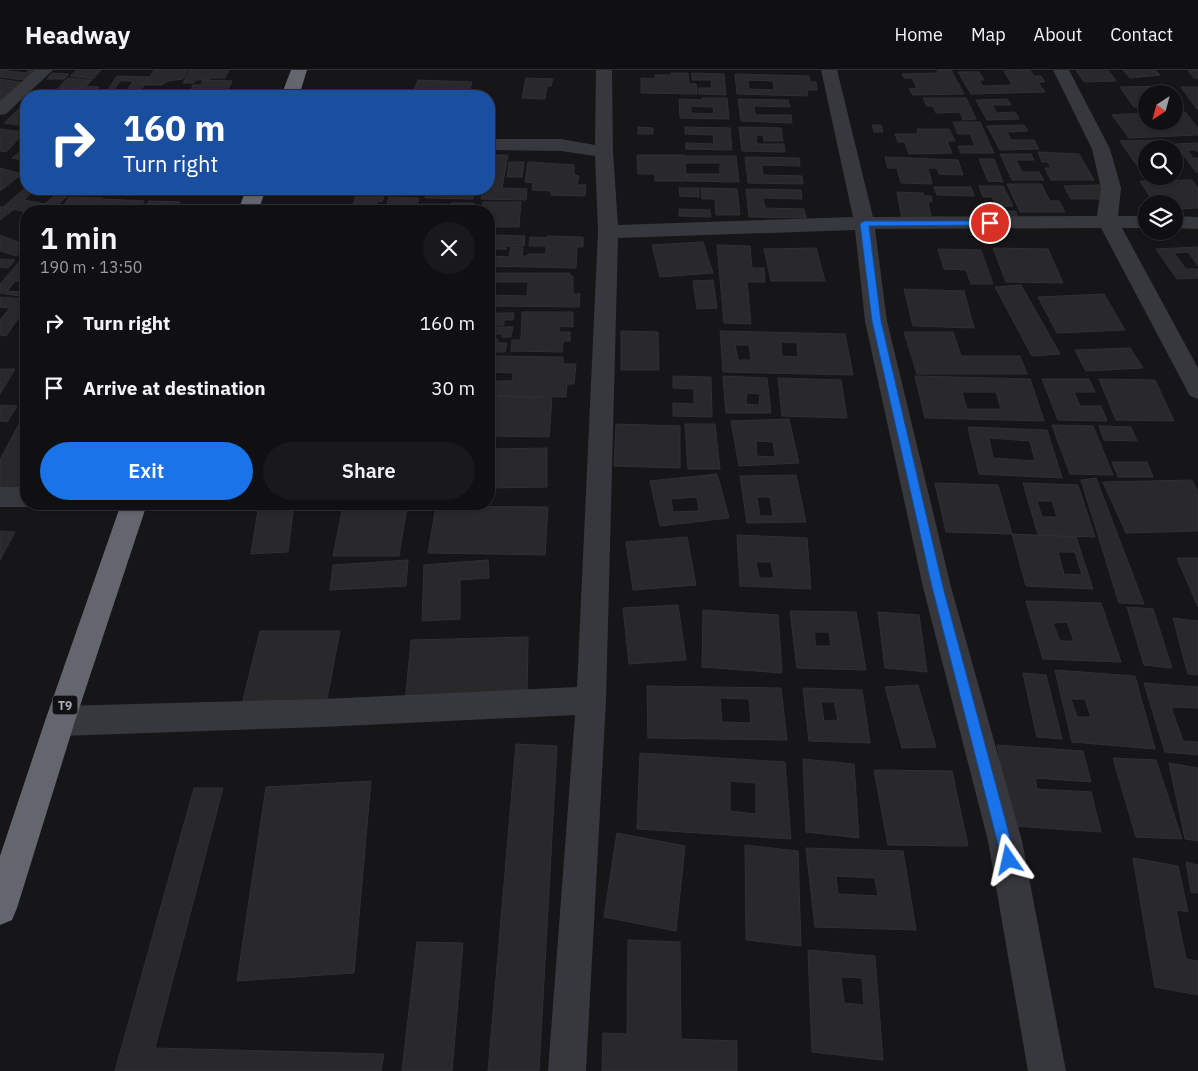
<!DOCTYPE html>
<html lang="en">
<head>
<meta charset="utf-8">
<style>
	:root { --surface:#101012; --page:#19191b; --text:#f1f3f6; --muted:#9c9d9f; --line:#303032; --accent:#1a73e8 }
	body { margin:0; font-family:"IBM Plex Sans",sans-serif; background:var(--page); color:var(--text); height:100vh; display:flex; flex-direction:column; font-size:19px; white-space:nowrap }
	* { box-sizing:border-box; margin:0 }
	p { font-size:16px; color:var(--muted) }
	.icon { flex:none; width:28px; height:28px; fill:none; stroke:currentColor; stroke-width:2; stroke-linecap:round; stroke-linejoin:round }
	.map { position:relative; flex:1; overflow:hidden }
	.sheet { position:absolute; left:20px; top:135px; width:475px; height:305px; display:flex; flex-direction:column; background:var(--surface); border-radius:20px; box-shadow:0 1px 4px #0004,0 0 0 1px var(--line) }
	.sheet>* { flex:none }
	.hud { position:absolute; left:20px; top:20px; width:475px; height:105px; border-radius:20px; box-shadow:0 1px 4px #0004,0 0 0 1px var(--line); background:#1a4fa0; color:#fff; overflow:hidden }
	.needle { width:32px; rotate:216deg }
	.controls { position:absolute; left:1138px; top:15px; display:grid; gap:10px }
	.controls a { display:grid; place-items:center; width:45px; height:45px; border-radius:50%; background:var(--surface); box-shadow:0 1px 4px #0004,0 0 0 1px var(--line); font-size:25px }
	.pin { position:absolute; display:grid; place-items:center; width:42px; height:42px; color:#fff; margin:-21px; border:2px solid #fff; border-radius:50%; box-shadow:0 1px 5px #0007 }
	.me { position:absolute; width:55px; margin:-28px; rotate:349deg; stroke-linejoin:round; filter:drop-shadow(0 0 4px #0008) }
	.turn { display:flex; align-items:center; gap:18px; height:105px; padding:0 20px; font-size:22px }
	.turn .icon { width:65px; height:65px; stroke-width:2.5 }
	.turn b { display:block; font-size:35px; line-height:42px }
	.round { display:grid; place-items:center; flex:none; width:52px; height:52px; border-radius:26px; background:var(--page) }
	.headline { display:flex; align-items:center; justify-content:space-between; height:85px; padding:0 20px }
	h1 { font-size:30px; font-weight:600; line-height:38px }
	.button { display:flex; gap:10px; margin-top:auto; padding:10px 20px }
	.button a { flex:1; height:58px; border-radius:30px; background:var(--accent); color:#fff; font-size:20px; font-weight:600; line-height:58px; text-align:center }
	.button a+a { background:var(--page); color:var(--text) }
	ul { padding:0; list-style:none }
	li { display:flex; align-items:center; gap:15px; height:65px; padding:0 20px }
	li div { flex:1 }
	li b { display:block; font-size:19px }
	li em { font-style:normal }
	header { display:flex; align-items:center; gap:30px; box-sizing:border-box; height:70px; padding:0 25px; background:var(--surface); border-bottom:1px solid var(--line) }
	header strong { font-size:24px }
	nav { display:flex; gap:28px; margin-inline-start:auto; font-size:18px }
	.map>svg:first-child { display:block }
</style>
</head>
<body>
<header>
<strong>Headway</strong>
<nav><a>Home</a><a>Map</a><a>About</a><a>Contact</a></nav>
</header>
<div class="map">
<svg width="1198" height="1001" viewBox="0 0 1198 1001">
	<rect width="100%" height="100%" fill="#161618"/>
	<path fill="#29292c" stroke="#303034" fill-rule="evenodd" d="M0 0 26 3 29 0H46L33 11 0 7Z
		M77 0H101L93 9 70 6Z
		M154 0H188L183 9 168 11 162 15H145Z
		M190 0H229L225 8H209V10H196L194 13H183Z
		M937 0H951L964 24 913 25 909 19 917 18 912 8H904L902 4 938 3Z
		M1030 0 1034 6H1041L1045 12H1038L1045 22 971 24 958 2H979L984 10H979L983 16 1012 15 1004 1Z
		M1076 0H1108L1116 11 1084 12Z
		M1123 0H1155L1160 5 1130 8Z
		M1188 0H1198V8H1194Z
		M52 3 69 4 64 9H47Z
		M671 3H688L689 14H696L697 24 641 23V8L655 9V5H671Z
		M692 3 724 4 726 25 699 24 698 18H712L711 10H692Z
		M735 4 809 6 810 12H816L817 20H807L808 26 737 24ZM748 10 773 11 774 20 749 19Z
		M117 6 149 7 137 26H104ZM120 11H133L125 23 112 22Z
		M68 8 87 10H92L86 16H82L79 19 59 17Z
		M526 8 553 9 551 16H547L545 29 522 28Z
		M0 9 31 14 0 32Z
		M203 10 232 11 225 26H188L193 15H201Z
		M418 10 472 12 468 26H412Z
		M83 16 99 17 91 26H74Z
		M1165 16 1171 24H1146V37H1134L1120 17Z
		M1181 17H1198V39H1197Z
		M58 18 70 19 64 26H51Z
		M43 20H51L46 26H36Z
		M702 28H727L729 49 680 48 679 29 702 30ZM691 36 713 37 714 44 691 43Z
		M923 28H966L976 49 963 50 960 42 936 43 933 36H927Z
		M738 29 788 30 790 37 754 36 755 45H791L792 53 741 51Z
		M1007 29 1011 35H992L997 43 1015 42 1019 49 987 50 976 30Z
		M22 36H26V56L4 53Z
		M1185 42 1198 58V65L1129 68 1112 45 1146 43V51H1174V43Z
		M953 52H980L994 83H961L958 76H975L970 64H958Z
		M872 55H881L883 62H874Z
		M1024 55 1028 61 1007 62 1011 70H1034L1039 79 1000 80 987 56Z
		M638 57 653 58V64H638Z
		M685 57 730 58 732 80 686 79V73L714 74 713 65 685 64Z
		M739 57 781 58 783 71H764L763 65H756L757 74H784L785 82 742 81Z
		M0 59 25 62 6 82 0 81Z
		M917 59H949L955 71H947L952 83 909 84 905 72H898L895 64H918Z
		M1162 70 1168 79H1146V97H1138L1120 71Z
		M1198 73V82L1196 80H1187L1193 88H1198V102H1196L1175 74Z
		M26 76V84L23 87 26 88V91L12 88Z
		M1038 82 1079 84 1094 110H1051L1045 98H1051L1048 92H1042Z
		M1000 84H1031L1034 90H1016L1022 102H1039L1044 110H1012Z
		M490 85H508L502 118 527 119 526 130 481 129 483 119H489Z
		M637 85H685L686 111H655V104H638Z
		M685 86H736L739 112 687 111 686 104H720V93H686Z
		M745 87 799 88 800 96 762 95 763 105 802 106 803 114 748 113Z
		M885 87 958 90 963 105 939 104 937 98H928L932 114 901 113 897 98H888Z
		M979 89H994L1003 112 988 111Z
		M509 92H524L522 107H507Z
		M528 92 574 95V105L579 106 577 115H586L585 126 551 125V121L532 120 533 113 525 112Z
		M0 98 22 104 0 121Z
		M1192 110 1198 118V138L1179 139 1171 127 1151 128 1140 111Z
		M1007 114H1041L1050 131H1059L1065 142H1020Z
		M1100 115 1107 129H1071L1064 116Z
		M979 116H1003L1013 136 997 137 992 127H983Z
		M26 117V119H36L24 130 45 134 57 123 37 119H75L51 141 26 142 3 137Z
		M934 117H971L974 126 937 125Z
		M679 118H699V127L680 126Z
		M701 118 737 119 740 145H716L715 129H702Z
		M436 119H475L473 129 425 128 427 120Z
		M746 119 801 120 802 129 763 128 765 138 804 139 806 148 749 147Z
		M897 122 923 123 924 126H931L932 132H928L931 147H945L902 149Z
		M356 125 384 126 382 132 378 131 375 141H351Z
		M69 127 103 128 95 141H60Z
		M389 127 419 128 417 136 387 135Z
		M104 129 144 131 138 141H97Z
		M149 131 180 132 175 141H143Z
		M483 132H521L519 157H489V141H482Z
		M451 133H474L473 138H467V141H450Z
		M421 134H447L446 141H419Z
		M0 136 13 140 0 150Z
		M679 139 710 140 711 147 679 146Z
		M1015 141 1021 152 986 151 982 142Z
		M0 165 26 175V178L16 186 0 181Z
		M496 165 525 166 524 176H506V179H494Z
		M547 166 583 167V177H577L576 198 489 196V186L509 187 511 177 523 178 522 186H528V184H546V176H529L530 167 547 168Z
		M703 172 713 203 660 207 652 175Z
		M717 175 750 176 752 198H764L765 212H747L751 254 724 253Z
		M1198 177V196L1188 182 1174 183 1186 199H1198V208L1177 209 1156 179Z
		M816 178 825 211H771L764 179Z
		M993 178 1048 179 1063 213 1006 212Z
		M938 179 981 180 993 214H971L966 200 944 199Z
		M0 189 15 190 8 198 0 197Z
		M21 190H26V211H15L7 221 20 222 26 213V227L0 223V214Z
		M489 203H570V206H573V224H580L579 237 489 236V225L527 226 528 212H489V218Z
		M713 210 717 238 697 239 693 211Z
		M1021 215 1060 284 1032 286 995 217Z
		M904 219 964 221 974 258 913 256Z
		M1104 224 1125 260 1057 263 1038 227Z
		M0 227 26 229V237L6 266 0 265V250L10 238 0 237Z
		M522 242H573V257L559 256V262H570V271H563L562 282 511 281 512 270H521Z
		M489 243H514L513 250H504V255H489Z
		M495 257H513L511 267H502V264H494Z
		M621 261 658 262 659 300H621Z
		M720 261 845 264 853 305 723 302ZM781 272 797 273 798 287 782 286ZM735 275H749L751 290H738Z
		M904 262H953L961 286H1020L1027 304H917Z
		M489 269H498L497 273H507L505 282H489Z
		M1130 278 1143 298 1086 301 1075 280Z
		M489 286 563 287V294H576L574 314H567L566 327 489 326V311H512L513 303 489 302Z
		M0 299H15L0 324Z
		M673 306 711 307 712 347 673 346V333L694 334V319L673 318Z
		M723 306 767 308 771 343H726ZM747 323 760 324 759 335 746 334Z
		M915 306 1030 309 1044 351 925 348ZM962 322H996L1001 339H967Z
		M778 308 841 310 847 348 782 346Z
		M1042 309H1089L1095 322H1074L1080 336H1101L1107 351 1058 350Z
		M1099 309 1155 310 1174 351 1116 350Z
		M489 326 552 328 549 367 489 366Z
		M0 335 17 336 7 352 0 351Z
		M789 349 799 393 739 396 731 351ZM756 371 773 372 775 387 757 386Z
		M20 352H26V425H0V390Z
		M616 354 680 356V398L614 396Z
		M685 354H715L720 399H688Z
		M1052 355 1093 356 1113 405 1070 404Z
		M1099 356 1131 357 1137 371 1104 370Z
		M968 357 1047 360 1062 408 979 404ZM989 368 1030 371 1035 391 993 388Z
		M547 378V417L489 418V379Z
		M1112 392H1147L1153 407H1118Z
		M717 404 729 448 660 456 650 411ZM697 427 699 441 673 442 671 429Z
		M796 405 806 452 747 453 740 406ZM757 427H770L773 446H760Z
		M1096 408 1144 534 1119 533 1081 410Z
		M1192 410 1198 422V461L1126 463 1103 412Z
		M935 413 998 415 1012 464 946 462Z
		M1023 413 1078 415 1095 467 1038 465ZM1037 431H1052L1057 447H1042Z
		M259 434H294L288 482 251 484Z
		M343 436 407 437 399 486H333Z
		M436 436 548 437 545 485 428 483Z
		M0 461 15 462 0 490Z
		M1012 464 1076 467 1093 519 1026 516ZM1058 482H1075L1082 505 1064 504Z
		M737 465 807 468 811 519 740 516ZM756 492H771L774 508H759Z
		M687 467 696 515 633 520 626 472Z
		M1177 488H1198V537Z
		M408 490 406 516 330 520 333 495Z
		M488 490 489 508 460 510V549L422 551 424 495Z
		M1026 531 1101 533 1121 592 1043 589ZM1067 552 1074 571H1060L1053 553Z
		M678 535 686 590 629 594 623 538Z
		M1127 537 1153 539 1172 598 1144 595Z
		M703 540 778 545 782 603 702 597Z
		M790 541 856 542 866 600 797 598ZM814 562H829L831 576H816Z
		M878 542 919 545 927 602 885 598Z
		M1173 548 1198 551V605L1188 604Z
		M260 561H340L326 634H242Z
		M528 567 527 631 405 634 411 570Z
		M1055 600 1135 606 1155 679 1072 672ZM1071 629H1085L1091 647H1077Z
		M1023 603 1046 605 1062 669 1037 667Z
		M1144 613 1198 617V638L1171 637 1183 671 1198 672V685L1165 682Z
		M918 615 936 677 902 678 885 617Z
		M647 616 781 618 787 670 648 668ZM720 628 749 629 751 653 722 652Z
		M803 618 862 620 870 673 809 671ZM821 632H834L838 650 824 651Z
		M516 674 557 676 539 1001H488Z
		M997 675 1083 681 1091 712 1035 708 1037 719 1091 722 1101 762 1013 756Z
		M640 683 785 692 791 769 637 759ZM730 711 756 713V744L730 741Z
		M1113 688 1156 690 1182 769 1136 767Z
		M803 689 854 694 859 768 806 762Z
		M1169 693 1198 698V771L1185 769Z
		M874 700 952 701 968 776 888 775Z
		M371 711 354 903 237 911 266 717Z
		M194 718H223L155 978 384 984 381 1001H115Z
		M617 763 685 776 676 861 604 847Z
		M745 775 798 781 801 876 746 870Z
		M806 778 903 781 916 860 815 857ZM836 806 875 808 878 826 838 824Z
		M1133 788 1178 796 1188 842 1176 840 1186 889 1198 891V925L1155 917Z
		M1186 792 1198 795V823L1191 822Z
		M628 870 680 872 681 969 737 971V1001H602L603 963 627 964Z
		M417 872 463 873 452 1001H402Z
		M808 880 875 886 883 990 812 982ZM841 907 862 908 864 935 844 933Z"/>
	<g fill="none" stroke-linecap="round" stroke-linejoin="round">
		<path fill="#37383d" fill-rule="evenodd" d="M35 0H53L6 44 0 45V31Z
			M596 0H612L613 82 618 155 853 147 821 0H837L873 147 1097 146 1101 118 1092 79 1053 0H1069L1110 79 1121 118 1118 146H1146V158H1122L1198 298V329L1190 326 1101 158 875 159 887 251 951 517 1022 771 1066 1001H1028L988 771 923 517 865 251 855 160 618 168 606 630 586 1001H548L575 645 323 657 60 666 49 661 45 651 49 641 60 636 323 629 577 617 598 162 595 86 561 81 489 80V69H561L595 75Z
			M1174 146 1198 147V159L1174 158Z
			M0 417H26V434H35L26 437H0Z"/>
		<path fill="#63666e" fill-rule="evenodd" d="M291 0H307L299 26H281Z
			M246 119H266L258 141H238Z
			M121 434H147L75 651 17 838 12 850 0 855V786L45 651Z"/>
	</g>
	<path fill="#1a73e8" stroke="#114b97" d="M990 151 995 153 993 155 869 156 881 251 943 517 1016 790 1014 795 1009 797 1004 795 1002 790 932 517 872 251 860 154 864 151Z"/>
	<g text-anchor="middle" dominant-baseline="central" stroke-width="5" stroke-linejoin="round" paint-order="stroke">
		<rect fill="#111113" stroke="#7b7e86" stroke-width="1" x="52.5" y="625.5" width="25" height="19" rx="4"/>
		<g font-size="12" font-weight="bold" fill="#a8adb8">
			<text x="65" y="635">T9</text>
		</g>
	</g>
</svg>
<div class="controls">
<a><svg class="needle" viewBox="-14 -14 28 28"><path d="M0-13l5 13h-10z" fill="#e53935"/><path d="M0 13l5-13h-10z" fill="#9c9d9f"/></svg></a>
<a><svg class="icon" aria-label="search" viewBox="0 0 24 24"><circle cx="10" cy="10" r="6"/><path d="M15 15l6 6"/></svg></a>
<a><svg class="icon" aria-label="layers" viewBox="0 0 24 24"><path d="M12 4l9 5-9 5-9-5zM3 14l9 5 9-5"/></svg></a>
</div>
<div class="pin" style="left:990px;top:153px;background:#d93025"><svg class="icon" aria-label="arrive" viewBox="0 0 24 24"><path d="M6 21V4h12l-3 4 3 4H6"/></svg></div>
<svg class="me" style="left:1009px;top:790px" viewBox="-20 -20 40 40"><path d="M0-17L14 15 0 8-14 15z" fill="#1a73e8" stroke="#fff" stroke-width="4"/></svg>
<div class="hud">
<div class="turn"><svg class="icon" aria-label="right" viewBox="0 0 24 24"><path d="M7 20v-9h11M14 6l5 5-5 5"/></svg><div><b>160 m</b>Turn right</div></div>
</div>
<section class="sheet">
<div class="headline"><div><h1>1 min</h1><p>190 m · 13:50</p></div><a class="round"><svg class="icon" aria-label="close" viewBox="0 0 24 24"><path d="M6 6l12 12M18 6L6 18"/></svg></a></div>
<ul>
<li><svg class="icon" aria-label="right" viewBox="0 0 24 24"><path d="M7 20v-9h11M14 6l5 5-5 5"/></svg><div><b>Turn right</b></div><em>160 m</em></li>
<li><svg class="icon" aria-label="arrive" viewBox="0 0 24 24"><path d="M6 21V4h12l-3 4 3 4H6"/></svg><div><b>Arrive at destination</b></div><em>30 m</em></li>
</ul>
<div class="button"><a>Exit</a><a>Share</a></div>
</section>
</div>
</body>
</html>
